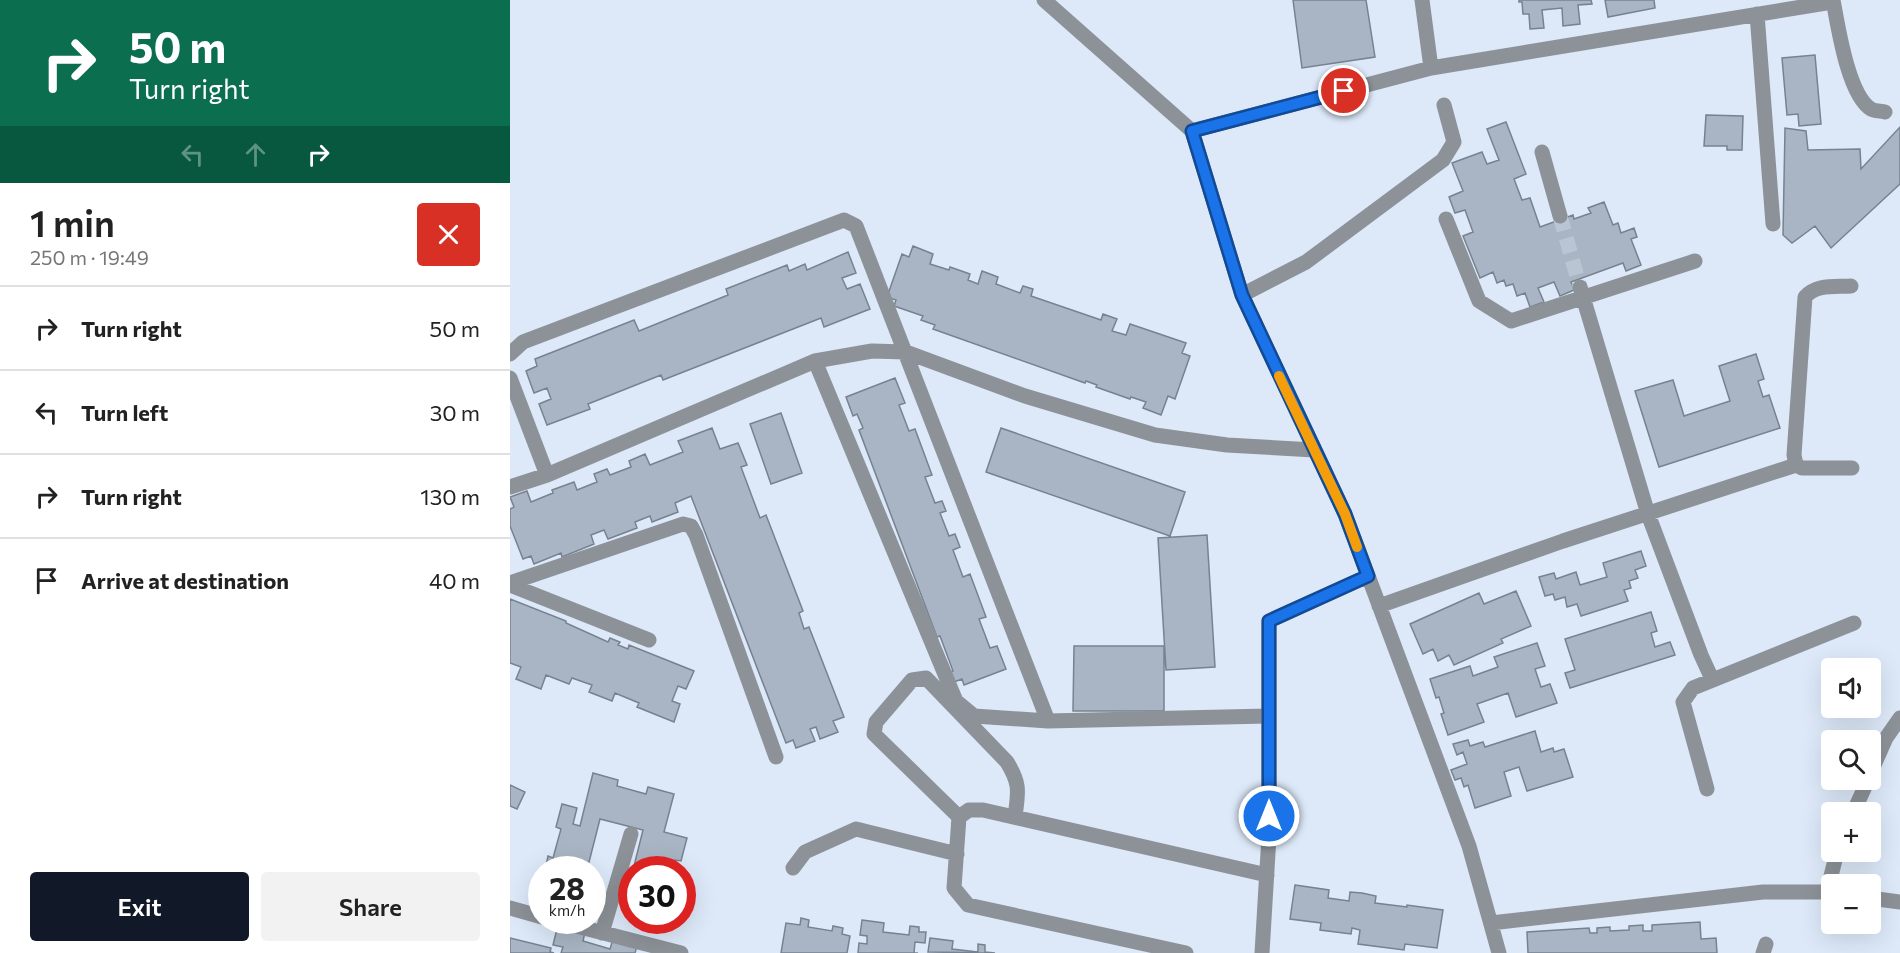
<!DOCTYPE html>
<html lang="en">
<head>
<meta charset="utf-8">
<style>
	:root { --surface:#fff; --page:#f2f2f2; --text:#222; --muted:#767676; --line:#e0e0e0; --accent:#111827 }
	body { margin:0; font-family:Commissioner,sans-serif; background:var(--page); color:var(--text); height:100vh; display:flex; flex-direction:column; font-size:22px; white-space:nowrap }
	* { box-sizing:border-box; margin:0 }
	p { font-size:20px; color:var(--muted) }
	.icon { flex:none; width:33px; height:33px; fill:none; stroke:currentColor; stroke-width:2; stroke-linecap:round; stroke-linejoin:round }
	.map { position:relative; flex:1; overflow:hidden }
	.drawer { display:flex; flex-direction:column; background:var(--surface); width:510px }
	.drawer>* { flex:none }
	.guide { background:#0b6e4f; color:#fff; overflow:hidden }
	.controls { position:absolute; left:1311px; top:658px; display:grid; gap:12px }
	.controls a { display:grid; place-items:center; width:60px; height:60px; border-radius:6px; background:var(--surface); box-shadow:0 6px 24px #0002; font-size:30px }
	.speed { position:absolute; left:18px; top:856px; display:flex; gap:12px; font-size:30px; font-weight:700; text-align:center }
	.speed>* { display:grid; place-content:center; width:78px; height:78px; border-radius:50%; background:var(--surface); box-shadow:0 6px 24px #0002; line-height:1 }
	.speed small { font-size:15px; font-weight:400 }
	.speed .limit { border:9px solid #d22; background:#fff; color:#111 }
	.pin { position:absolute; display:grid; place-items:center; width:51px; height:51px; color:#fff; margin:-26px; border:3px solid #fff; border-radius:50%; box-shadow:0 2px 6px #0007 }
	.me { position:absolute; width:66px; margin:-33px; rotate:0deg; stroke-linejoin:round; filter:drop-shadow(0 0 4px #0008) }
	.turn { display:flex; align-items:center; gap:21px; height:126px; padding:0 30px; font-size:27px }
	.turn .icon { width:78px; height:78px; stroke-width:2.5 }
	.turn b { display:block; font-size:42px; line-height:51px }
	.lanes { display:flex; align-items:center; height:57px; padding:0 30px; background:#0003; justify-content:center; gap:30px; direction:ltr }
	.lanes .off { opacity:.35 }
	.round { display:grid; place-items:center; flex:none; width:63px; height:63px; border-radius:6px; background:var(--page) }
	.headline { display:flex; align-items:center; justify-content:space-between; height:102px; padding:0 30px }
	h1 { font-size:36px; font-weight:600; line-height:45px }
	.action { display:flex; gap:12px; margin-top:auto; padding:12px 30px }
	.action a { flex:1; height:69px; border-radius:6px; background:var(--accent); color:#fff; font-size:24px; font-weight:600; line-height:69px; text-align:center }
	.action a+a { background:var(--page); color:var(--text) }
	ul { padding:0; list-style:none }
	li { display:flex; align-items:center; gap:18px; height:84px; padding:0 30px; border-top:2px solid var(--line) }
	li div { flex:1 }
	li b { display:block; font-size:22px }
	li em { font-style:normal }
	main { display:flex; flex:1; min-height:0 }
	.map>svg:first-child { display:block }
</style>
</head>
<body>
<main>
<section class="drawer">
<div class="guide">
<div class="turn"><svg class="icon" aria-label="right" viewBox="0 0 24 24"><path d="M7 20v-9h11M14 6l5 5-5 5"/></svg><div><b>50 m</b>Turn right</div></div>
<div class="lanes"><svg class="icon off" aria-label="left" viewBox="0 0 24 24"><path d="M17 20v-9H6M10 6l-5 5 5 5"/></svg><svg class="icon off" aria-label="ahead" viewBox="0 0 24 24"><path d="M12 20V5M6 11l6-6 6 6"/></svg><svg class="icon" aria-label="right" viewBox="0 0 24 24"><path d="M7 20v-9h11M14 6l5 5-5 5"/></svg></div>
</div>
<div class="headline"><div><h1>1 min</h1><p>250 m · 19:49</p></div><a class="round" style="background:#d93025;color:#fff"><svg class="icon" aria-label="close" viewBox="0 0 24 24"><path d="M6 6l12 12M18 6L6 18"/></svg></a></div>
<ul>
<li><svg class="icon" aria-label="right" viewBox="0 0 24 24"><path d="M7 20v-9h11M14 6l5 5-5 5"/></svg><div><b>Turn right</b></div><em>50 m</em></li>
<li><svg class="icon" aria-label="left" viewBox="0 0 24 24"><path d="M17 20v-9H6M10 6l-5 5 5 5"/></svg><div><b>Turn left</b></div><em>30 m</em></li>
<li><svg class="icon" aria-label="right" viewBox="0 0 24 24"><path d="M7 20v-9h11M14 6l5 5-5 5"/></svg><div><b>Turn right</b></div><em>130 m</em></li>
<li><svg class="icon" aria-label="arrive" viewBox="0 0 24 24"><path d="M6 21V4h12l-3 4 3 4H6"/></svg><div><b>Arrive at destination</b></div><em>40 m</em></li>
</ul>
<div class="action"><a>Exit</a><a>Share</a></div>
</section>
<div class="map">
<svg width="1390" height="953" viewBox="0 0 1390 953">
	<rect width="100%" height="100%" fill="#dde9f9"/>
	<path fill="#a9b5c4" stroke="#778290" stroke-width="1.5" d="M783 0H856L865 57 792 68Z
		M1009 0H1081L1082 4 1068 5 1070 24 1053 26 1052 8 1032 10 1034 28 1020 29 1019 14H1013L1012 2H1009Z
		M1095 0H1144L1145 8 1098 17Z
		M1305 55 1311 124 1289 126 1288 114 1277 115 1272 58Z
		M1196 115 1233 116 1232 150H1217V146H1194Z
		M996 122 1016 174 1004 179 1012 200 1020 198 1030 227 1063 215 1064 219 1081 213 1078 208 1094 202 1103 225 1108 223 1111 233 1124 228 1127 237 1121 239 1131 265 1116 271 1113 263 1061 282 1064 290 1050 296 1044 282 1028 288 1034 302 1020 307 1015 293 1007 296 1003 284 996 286 994 280 987 283 983 272 970 278 953 236 963 232 955 210 945 213 939 197 953 191 942 163 972 152 977 164 989 160 977 129Z
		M1390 127V184L1321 248 1305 226 1282 243 1273 235 1275 128 1296 131 1298 150 1350 149 1351 169Z
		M403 246 423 254 420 264 439 270 440 267 460 274 458 280 468 284 472 271 488 277 486 284 510 293 513 286 523 289 521 296 591 320 593 314 607 319 602 331 616 335 620 324 676 343 672 353 680 356 665 399 658 396 651 415 633 408 636 402 621 397 620 399 586 387 587 385 576 381 575 383 423 329 425 325 411 320 413 316 384 306 386 300 377 297 392 254 399 257Z
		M338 252 346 273 332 278 337 289 350 284 360 309 314 327 311 318 153 380 151 375 78 404 80 409 37 425 29 404 41 399 37 388 24 393 16 371 27 366 25 359 124 320 129 331 218 295 216 289 277 265 279 271 295 264 297 270Z
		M1246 354 1254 379 1248 381 1253 397 1259 395 1270 428 1149 467 1125 391 1163 380 1174 416 1220 401 1209 366Z
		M385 378 395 403 389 405 399 431 405 429 422 475 415 477 425 503 432 501 436 511 430 513 439 536 445 534 450 547 443 550 453 577 460 574 476 617 469 619 480 648 487 646 496 669 454 685 452 679 444 682 440 672 443 671 430 636 427 637 349 430 353 428 347 414 343 416 336 397Z
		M271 413 292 473 261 484 240 424Z
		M202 428 210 449 228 443 237 465 231 467 250 518 256 515 293 611 289 613 294 629 299 627 334 717 323 721 328 732 310 739 306 727 300 729 305 741 286 748 283 740 276 743 181 496 165 503 168 512 142 522 140 516 125 522 127 528 98 539 94 530 81 535 84 544 52 557 51 553 24 564 21 556 13 559 0 526V509L4 507 0 497 17 491 21 502 43 493 42 490 64 482 67 490 87 482 84 474 97 469 100 475 121 467 119 461 135 454 140 465 173 452 168 441Z
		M491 428 675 492 660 536 476 472Z
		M697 535 705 667 656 670 648 538Z
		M1131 551 1136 566 1125 570 1128 578 1119 581 1121 588 1114 590 1118 601 1071 616 1067 604 1057 607 1055 597 1045 600 1043 594 1035 596 1029 577 1044 573 1046 579 1066 572 1070 585 1097 577 1093 563Z
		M1006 591 1021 626 991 639 993 643 944 665 939 655 928 661 923 649 913 654 900 624 969 593 974 604Z
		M0 599 56 621V623L98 642 100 638 110 642 108 645 118 649 119 645 184 671 176 689 168 686 162 701 170 704 164 722 127 707 129 703 105 693 102 701 79 692 82 685 62 678 59 684 36 675 31 689 6 679 11 667 0 663Z
		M1141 612 1147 631 1141 633 1145 647 1160 642 1165 655 1060 688 1055 673 1065 670 1055 639Z
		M1027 643 1035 666 1025 669 1031 687 1040 684 1047 703 1006 717 998 693 967 704 974 722 938 735 931 714 934 713 929 697 926 698 920 679 960 666 963 676 988 667 984 657Z
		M564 646H654V711H563Z
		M1025 731 1031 752 1043 748 1044 752 1054 749 1063 777 1017 791 1009 767 994 772 1001 796 965 808 958 785 954 787 951 778 945 780 941 770 957 764 953 752 947 755 943 744 958 740 960 746 973 742 975 747Z
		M83 773 108 780 107 786 136 794 138 787 164 794 154 832 177 838 171 861 165 860 163 870H123L133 830 90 819 77 870H61L52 867 51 870H35L38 856 43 858 51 829 46 827 52 804 67 808 63 824 70 826Z
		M0 785 15 792 7 809 0 806Z
		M785 885 819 890 818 898 839 901 840 892 852 893 866 896 865 903 897 907V905L933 910 927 948 895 944 894 950 848 944 850 930 842 928 841 934 810 930 811 923 780 919Z
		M291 918 299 920 298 927 322 931 323 926 333 928 332 934 340 936 337 953H271L276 923 290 925Z
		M352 920 374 923 373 932 399 935 400 926 409 927V932H416L415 943 405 942 404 953H408H348L349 943 357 944V936L350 935Z
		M1190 922 1191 939 1206 938 1207 953H1018L1017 932 1079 928 1080 933H1087V928L1100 927V931L1119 930V926L1133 925V931H1142V925Z
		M48 925 75 932 73 941 100 949 103 939 127 946 125 953H51L53 947 43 945Z
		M0 938 41 948 40 952 44 953H0Z
		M420 938 443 941 442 949 468 952V944L475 945V952L485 953 418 952Z"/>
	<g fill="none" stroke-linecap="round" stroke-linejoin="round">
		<path stroke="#bac5d3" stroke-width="15" stroke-dasharray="15 8" stroke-linecap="butt" d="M1050 216 1070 287"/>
		<path stroke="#8d9298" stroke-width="15" d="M534 0 682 131 732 295 835 514 959 846 989 953
			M912 0 921 68
			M1247 14 1263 224
			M682 131 921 68 1316 3 1323 0C1328 26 1338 95 1361 109 1364 111 1371 111 1375 112
			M1032 152 1050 216
			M936 219 969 301 1001 321 1185 261
			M1341 286C1323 287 1307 284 1295 297L1284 455 1286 465 1292 468H1342
			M1070 287 1138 514 1191 655 1202 679
			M732 295 796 262 933 160 944 142 934 105
			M0 354 13 342 334 220 346 226 538 721
			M305 361 446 701 464 716 538 721 758 716
			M0 378 37 475
			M0 487 37 475 305 361 362 351 396 352 515 396 645 435 717 445 804 450
			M0 583 173 524 181 526 186 535 266 757
			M0 585 139 640
			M869 606 1053 541 1286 465
			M1360 774 1376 738 1390 718
			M1197 789 1173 702 1183 688 1344 623
			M1343 813 1358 780
			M449 817 364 734 366 722 402 680 416 678 497 762C511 785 508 792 505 817
			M283 868 295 852 346 829 447 854
			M1317 892 1327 852
			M1360 898 1390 902
			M0 908 32 917
			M47 921 171 953
			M981 923 1253 892H1322
			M92 933 121 834
			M676 953 458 905 444 888 449 817 459 810H473L757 875
			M752 953 759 836V621L858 576
			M1253 953 1256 944"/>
	</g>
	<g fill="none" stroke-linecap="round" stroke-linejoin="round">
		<defs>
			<path id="route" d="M759 816V621L858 576 835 514 732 295 682 131 834 91"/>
		</defs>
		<use href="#route" stroke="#114b97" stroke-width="15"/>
		<use href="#route" stroke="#1a73e8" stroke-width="10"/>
		<path stroke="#f59e0b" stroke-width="10" d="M769 376 835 514 847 547"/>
	</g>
</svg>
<div class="controls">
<a><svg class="icon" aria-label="sound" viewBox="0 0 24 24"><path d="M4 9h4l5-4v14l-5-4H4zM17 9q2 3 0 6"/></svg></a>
<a><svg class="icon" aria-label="search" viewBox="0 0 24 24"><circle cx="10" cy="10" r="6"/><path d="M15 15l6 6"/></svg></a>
<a>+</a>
<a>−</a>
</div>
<div class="speed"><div>28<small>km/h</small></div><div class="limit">30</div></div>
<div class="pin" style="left:834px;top:91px;background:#d93025"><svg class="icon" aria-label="arrive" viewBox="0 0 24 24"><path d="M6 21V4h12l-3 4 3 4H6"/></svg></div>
<svg class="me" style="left:759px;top:816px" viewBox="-20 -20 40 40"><circle r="17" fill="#1a73e8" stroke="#fff" stroke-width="3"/><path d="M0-11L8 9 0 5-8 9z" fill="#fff"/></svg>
</div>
</main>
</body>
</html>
